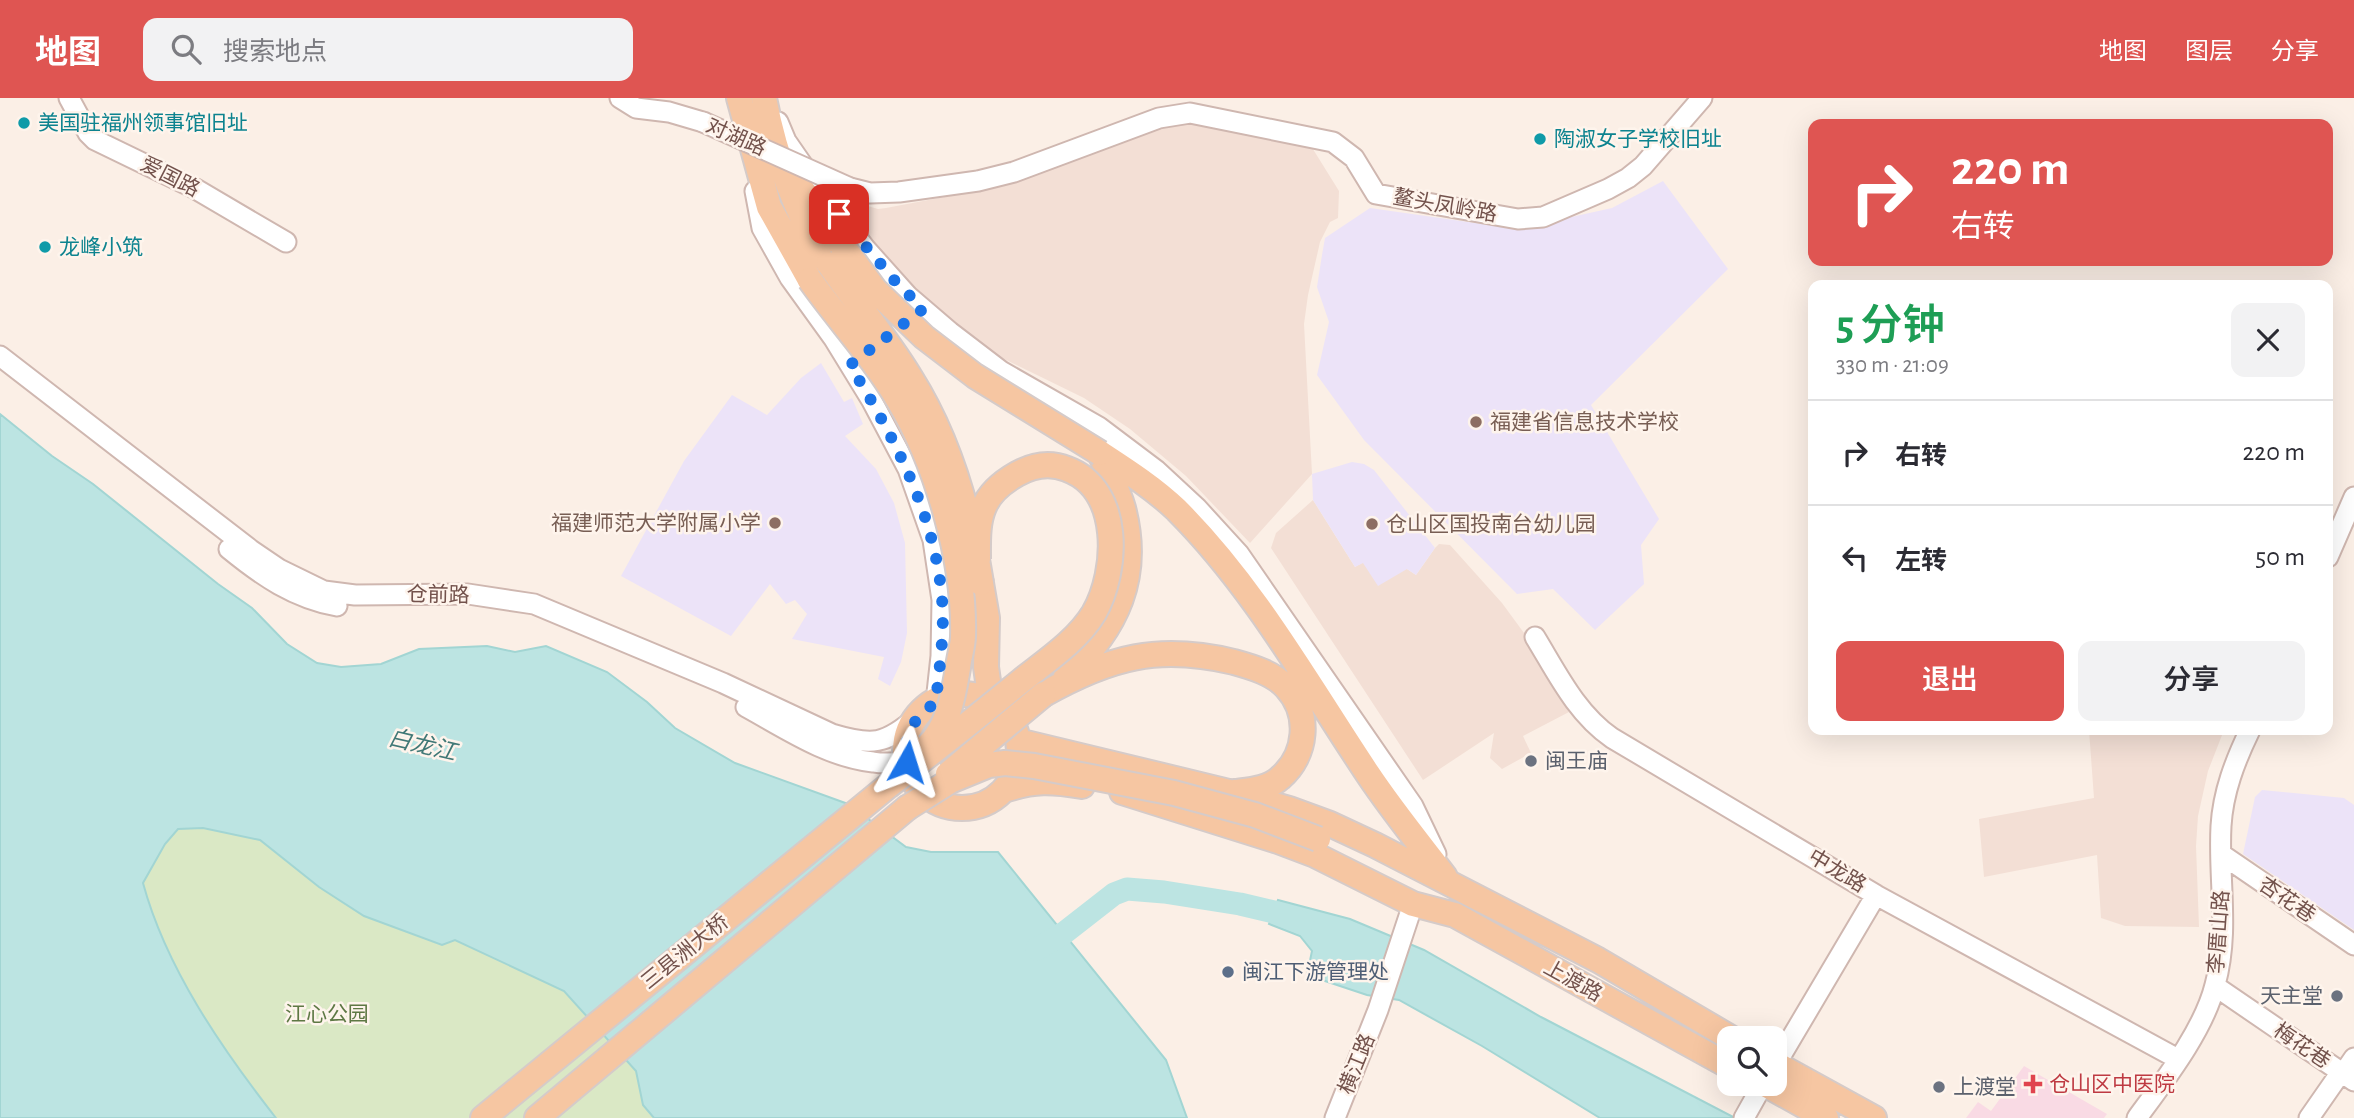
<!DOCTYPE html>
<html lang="zh">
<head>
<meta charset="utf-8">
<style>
	:root { --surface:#fff; --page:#f2f2f3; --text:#2b2b33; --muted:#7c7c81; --line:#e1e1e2; --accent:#df5552 }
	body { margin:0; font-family:"Alegreya Sans","Noto Sans SC",sans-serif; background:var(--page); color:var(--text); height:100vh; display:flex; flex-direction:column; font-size:26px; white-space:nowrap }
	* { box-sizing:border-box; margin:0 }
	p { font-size:23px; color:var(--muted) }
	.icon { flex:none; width:38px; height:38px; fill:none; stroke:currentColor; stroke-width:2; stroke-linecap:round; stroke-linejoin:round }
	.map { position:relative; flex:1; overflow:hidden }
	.drawer { position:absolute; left:1808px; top:182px; width:525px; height:455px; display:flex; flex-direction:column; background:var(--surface); border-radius:14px; box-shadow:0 7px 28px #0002 }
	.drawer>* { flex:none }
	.top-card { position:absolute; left:1808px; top:21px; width:525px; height:147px; border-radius:14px; box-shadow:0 7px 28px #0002; background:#df5552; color:#fff; overflow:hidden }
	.tools { position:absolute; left:1717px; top:928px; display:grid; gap:14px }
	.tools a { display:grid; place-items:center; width:70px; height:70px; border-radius:14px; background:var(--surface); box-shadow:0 7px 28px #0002; font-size:35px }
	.pin { position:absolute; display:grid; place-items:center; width:60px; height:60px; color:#fff; margin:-30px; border-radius:14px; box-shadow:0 4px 10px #0006 }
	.me { position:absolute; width:77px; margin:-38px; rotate:6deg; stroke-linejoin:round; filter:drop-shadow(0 0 5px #0008) }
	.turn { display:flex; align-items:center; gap:24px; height:147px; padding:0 28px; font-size:32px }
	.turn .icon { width:91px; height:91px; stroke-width:2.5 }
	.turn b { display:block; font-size:49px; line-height:60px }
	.round { display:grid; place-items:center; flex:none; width:74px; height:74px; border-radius:14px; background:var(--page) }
	.headline { display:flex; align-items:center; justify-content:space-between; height:119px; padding:0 28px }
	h1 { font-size:42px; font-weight:600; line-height:52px; color:#1e9e55 }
	.button { display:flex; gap:14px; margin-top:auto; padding:14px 28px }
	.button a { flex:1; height:80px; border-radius:14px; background:var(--accent); color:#fff; font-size:28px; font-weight:600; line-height:80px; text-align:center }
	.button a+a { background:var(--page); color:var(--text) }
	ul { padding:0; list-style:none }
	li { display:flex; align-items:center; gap:21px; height:105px; padding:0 28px; border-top:2px solid var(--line) }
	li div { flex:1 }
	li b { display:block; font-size:26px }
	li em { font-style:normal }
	header { display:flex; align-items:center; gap:42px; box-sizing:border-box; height:98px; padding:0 35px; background:var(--accent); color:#fff }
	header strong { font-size:33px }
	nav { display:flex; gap:38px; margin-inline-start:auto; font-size:24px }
	.search { width:490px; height:63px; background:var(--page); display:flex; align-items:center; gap:18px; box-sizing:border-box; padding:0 24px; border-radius:14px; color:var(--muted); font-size:26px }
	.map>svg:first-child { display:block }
</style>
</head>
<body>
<header>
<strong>地图</strong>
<div class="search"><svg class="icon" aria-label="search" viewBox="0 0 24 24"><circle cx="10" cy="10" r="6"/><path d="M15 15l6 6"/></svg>搜索地点</div>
<nav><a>地图</a><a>图层</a><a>分享</a></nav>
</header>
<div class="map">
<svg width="2354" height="1020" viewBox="0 0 2354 1020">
	<rect width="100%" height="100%" fill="#fbefe6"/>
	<path fill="#f3dfd5" d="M1196 21 1311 48 1339 93 1338 120 1330 124 1320 144 1308 197 1304 226 1312 376 1250 445 1186 378 1130 331 1084 300 998 258 958 229 896 172 865 136 856 116 854 104 878 111 886 110 981 92 1168 25Z
		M1313 402 1355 469 1363 464 1407 471 1416 477 1435 450 1439 446 1450 447 1502 505 1524 535 1569 614 1523 638 1531 655 1502 671 1490 660 1494 635 1423 682 1271 450 1276 435Z
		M2089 632H2224L2208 673 2198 718 2196 748 2199 829 2125 828 2101 820 2097 757 1984 779 1979 721 2094 700Z"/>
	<path fill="#ece3f8" d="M1663 83 1728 171 1591 307 1659 421 1641 447 1644 486 1595 532 1553 491 1517 496 1364 342 1317 277 1329 224 1317 189 1322 157 1325 140 1370 110 1517 131 1612 110Z
		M821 265 844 304 852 300 863 326 845 338 876 371 894 405 905 445 907 535 901 564 890 588 878 581 884 559 792 541 807 516 795 502 786 506 770 486 731 538 621 478 684 363 732 297 767 317 801 280Z
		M1352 364 1364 366 1374 372 1435 450 1416 477 1407 471 1378 488 1363 465 1355 469 1313 402 1312 376Z
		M2262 692 2344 700 2354 707V832L2243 756 2255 699Z"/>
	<path fill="#f9dae4" d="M2024 968 2107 1016 2104 1020H1966L1978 1004 1991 1013Z"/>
	<path fill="#dae8c5" d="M203 730 260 742 282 758 564 893 636 973 643 1007 654 1020H276C222 951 165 870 143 784L165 746 178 731Z"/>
	<path fill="#bce4e2" stroke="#a2d5d3" stroke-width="2" d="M0 316 52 358 93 386 218 486 252 510 287 546 317 565 341 569 381 566 419 551 487 548 515 554 546 548 607 574 647 604 675 630 735 665 848 706 906 749 931 754H998L1166 962 1187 1020H654L643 1007 636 973 564 893 455 842 442 847 364 818 319 789 260 742 203 730 178 731 165 746 143 785C166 870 222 951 276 1020H0Z
		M1278 802 1350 821 1424 852 1541 919 1735 1020H1600L1482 948 1399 902 1367 897 1307 877 1312 853 1300 838 1269 826Z"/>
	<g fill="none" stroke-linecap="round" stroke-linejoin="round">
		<path stroke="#bce4e2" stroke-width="23" d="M1037 851 1064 835 1114 796 1127 791 1164 794 1240 806 1274 814 1302 825"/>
		<defs>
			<path id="minor" d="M69 0 88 35 95 42 194 90 286 144
				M620 0 636 10 669 14 703 24
				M778 24 786 43 813 82 865 150 908 198 950 234 1001 273 1099 329 1156 372 1197 410 1239 456 1413 708 1436 756
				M850 90 870 95 899 94 978 83 1014 74 1159 20 1190 15 1333 44 1354 60 1376 96 1518 121 1543 119 1608 91 1628 80 1643 68 1702 0
				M755 93 762 130 790 180 834 241 872 303 908 371 933 442 942 502 941 558 936 604
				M0 258 251 452 279 471 324 493 355 497 468 496 534 506 723 585 832 636C872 648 885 647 917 619
				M229 451C262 478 294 500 337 508
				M2328 459 2354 399
				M1535 539C1557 575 1576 615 1612 640L1876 797 2178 961
				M746 609C786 631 827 659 873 664 884 666 896 665 907 664
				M2221 756 2354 847
				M2215 888 2354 983
				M1776 966 1876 797
				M2343 976 2354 960
				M1335 1020 1378 912 1413 806
				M1744 1020 1763 986
				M2137 1020C2164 983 2204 932 2215 887 2230 832 2218 783 2221 728 2223 694 2235 663 2250 632
				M2309 1020 2341 974"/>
			<path id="major" d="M739 0 769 109 810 182
				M764 0C775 57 796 118 829 166
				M801 90 841 146
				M1100 355C1126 372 1154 390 1177 412 1254 489 1308 586 1368 676 1392 712 1419 745 1445 779
				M981 485 987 520 986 569 991 604
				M1066 578C1117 531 1141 479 1123 410 1118 391 1107 373 1100 355
				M1044 596C1110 559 1158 546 1234 564 1252 569 1273 575 1286 589 1311 616 1307 657 1280 680 1268 691 1250 692 1235 694
				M905 653a57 57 0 1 1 114 0a57 57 0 1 1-114 0Z
				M1018 643 1229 694 1289 711 1330 726 1375 747 1598 862 1731 940
				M1004 692C1035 682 1051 683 1082 688
				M1122 694 1278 743 1315 757 1413 806 1455 817 1729 968
				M1774 965 1874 1020
				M1763 985 1826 1020
				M483 1020 888 688
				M537 1020 907 710"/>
		</defs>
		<use href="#minor" stroke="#cfb7b0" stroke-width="23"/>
		<use href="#major" stroke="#d5cbc9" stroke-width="28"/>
		<use href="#minor" stroke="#fff" stroke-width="19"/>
		<use href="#major" stroke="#f6c6a2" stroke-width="24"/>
		<defs>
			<path id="minor-bridge" d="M703 24 850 90"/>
			<path id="major-bridge" d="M841 146 875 192 924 239 975 278 1100 355
				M829 166C855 204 886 239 910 279 948 339 970 415 981 485
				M810 182C839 223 874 260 899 303 937 366 965 464 963 538 963 548 959 559 958 570 953 598 949 627 928 648
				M948 676 1044 596
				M888 688C933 654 977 619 1021 583 1046 563 1077 543 1094 515 1118 473 1122 391 1067 371 1050 364 1033 367 1017 376 1003 384 990 394 984 409 977 425 978 444 978 461
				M907 710 950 683 989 667 1005 665 1034 668 1174 695 1255 717 1318 741"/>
		</defs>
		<use href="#minor-bridge" stroke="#cfb7b0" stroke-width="23" stroke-linecap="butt"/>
		<use href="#major-bridge" stroke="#d5cbc9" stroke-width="28" stroke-linecap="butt"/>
		<use href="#minor-bridge" stroke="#fff" stroke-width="19"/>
		<use href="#major-bridge" stroke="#f6c6a2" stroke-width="24"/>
	</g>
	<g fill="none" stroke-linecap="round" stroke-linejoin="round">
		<path stroke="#1a73e8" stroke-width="12" stroke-dasharray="0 21.6" d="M839 116 894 182 923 211 850 267C894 339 935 416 942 501 945 535 939 571 936 604 913 622 903 634 907 664"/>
	</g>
	<g fill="#0f9aa8" stroke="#fef4ec" stroke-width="2.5">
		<circle cx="24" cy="25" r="7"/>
		<circle cx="1540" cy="41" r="7"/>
		<circle cx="45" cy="149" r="7"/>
	</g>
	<g fill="#8d6e63" stroke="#fef4ec" stroke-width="2.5">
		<circle cx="1476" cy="324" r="7"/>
		<circle cx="775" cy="425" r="7"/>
		<circle cx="1372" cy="426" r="7"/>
	</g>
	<g fill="#6b7280" stroke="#fef4ec" stroke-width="2.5">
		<circle cx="1531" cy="663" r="7"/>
		<circle cx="2337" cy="898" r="7"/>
		<circle cx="1939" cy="989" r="7"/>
	</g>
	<circle fill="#5c6f8a" stroke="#fef4ec" stroke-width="2.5" cx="1228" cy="874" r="7"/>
	<path fill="#e0444e" stroke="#fef4ec" stroke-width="2.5" d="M2029.5 975.5h7v7h7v7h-7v7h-7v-7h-7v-7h7z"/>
	<g text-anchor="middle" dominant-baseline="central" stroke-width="5" stroke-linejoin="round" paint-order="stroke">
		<g font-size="21" fill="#0d838f" stroke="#fef4ec" text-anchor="start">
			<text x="38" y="25">美国驻福州领事馆旧址</text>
			<text x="1554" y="41">陶淑女子学校旧址</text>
			<text x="59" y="149">龙峰小筑</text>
		</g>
		<g font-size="21" fill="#73524c" stroke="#fef4ec">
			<text transform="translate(736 39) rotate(24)">对湖路</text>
			<text transform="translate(170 79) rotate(27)">爱国路</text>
			<text transform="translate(1445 108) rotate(10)">鳌头凤岭路</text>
			<text transform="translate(438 497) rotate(1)">仓前路</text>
			<text transform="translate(1837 773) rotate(31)">中龙路</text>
			<text transform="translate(2287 802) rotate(34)">杏花巷</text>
			<text transform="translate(2219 834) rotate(-86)">李厝山路</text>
			<text transform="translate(685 854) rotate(-39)">三县洲大桥</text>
			<text transform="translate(1573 883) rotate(29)">上渡路</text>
			<text transform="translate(2302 948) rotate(34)">梅花巷</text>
			<text transform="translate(1357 966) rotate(-68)">横江路</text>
		</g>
		<g font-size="21" fill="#785e54" stroke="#fef4ec" text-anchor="start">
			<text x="1490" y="324">福建省信息技术学校</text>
			<text x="761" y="425" text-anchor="end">福建师范大学附属小学</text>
			<text x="1386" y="426">仓山区国投南台幼儿园</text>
		</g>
		<g font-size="21" fill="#5b616d" stroke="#fef4ec" text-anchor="start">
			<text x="1545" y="663">闽王庙</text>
			<text x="2323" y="898" text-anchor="end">天主堂</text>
			<text x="1953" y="989">上渡堂</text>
		</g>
		<g font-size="21" fill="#4e5e75" stroke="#fef4ec" text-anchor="start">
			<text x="1242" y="874">闽江下游管理处</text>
		</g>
		<g font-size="21" fill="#5e7844" stroke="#fef4ec">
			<text x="327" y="916">江心公园</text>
		</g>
		<g font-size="21" fill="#be3a42" stroke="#fef4ec" text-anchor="start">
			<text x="2049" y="986">仓山区中医院</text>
		</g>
		<g font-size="23" font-style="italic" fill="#407876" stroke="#fef4ec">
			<text transform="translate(422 648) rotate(13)">白龙江</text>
		</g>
	</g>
</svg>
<div class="tools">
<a><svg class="icon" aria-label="search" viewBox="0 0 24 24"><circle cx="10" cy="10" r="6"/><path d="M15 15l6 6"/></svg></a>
</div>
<div class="pin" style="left:839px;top:116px;background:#d93025"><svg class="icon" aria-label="arrive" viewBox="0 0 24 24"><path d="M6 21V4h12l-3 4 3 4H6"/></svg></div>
<svg class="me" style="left:907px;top:664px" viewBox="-20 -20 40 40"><path d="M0-17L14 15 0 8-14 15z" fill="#1a73e8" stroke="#fff" stroke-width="4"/></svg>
<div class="top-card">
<div class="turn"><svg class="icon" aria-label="right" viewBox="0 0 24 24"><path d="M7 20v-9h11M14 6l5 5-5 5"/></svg><div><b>220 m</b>右转</div></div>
</div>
<section class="drawer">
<div class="headline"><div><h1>5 分钟</h1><p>330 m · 21:09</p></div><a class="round"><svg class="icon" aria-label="close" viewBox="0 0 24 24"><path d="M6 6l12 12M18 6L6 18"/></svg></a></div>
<ul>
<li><svg class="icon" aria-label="right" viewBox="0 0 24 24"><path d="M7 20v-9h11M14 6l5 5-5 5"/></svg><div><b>右转</b></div><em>220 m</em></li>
<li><svg class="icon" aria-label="left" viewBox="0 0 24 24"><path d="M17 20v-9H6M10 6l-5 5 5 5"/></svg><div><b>左转</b></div><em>50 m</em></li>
</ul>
<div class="button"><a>退出</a><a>分享</a></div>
</section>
</div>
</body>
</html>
